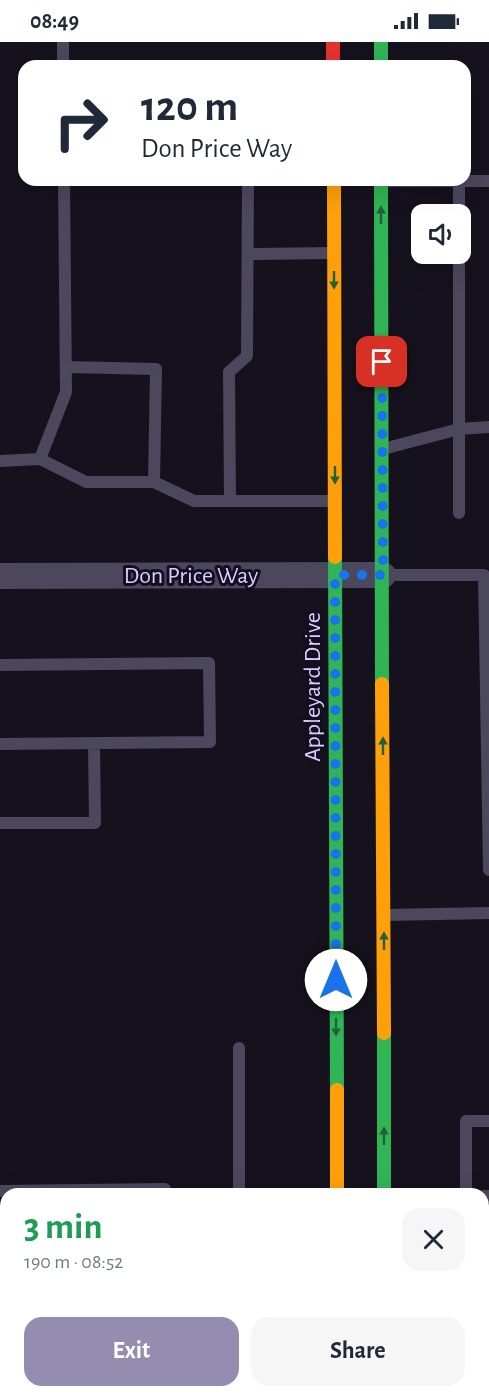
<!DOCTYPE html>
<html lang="en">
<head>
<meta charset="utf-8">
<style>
	:root { --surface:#fff; --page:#f6f6f7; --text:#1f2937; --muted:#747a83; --accent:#948daf }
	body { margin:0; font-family:"Alegreya Sans",sans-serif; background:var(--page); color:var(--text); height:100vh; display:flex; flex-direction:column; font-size:22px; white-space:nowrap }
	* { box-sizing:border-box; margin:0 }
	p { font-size:20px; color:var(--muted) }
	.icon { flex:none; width:33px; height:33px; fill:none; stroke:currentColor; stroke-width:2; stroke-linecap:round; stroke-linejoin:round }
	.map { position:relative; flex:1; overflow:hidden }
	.details { position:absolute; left:0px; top:1146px; width:489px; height:210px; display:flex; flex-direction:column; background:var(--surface); border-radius:18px 18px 0 0; box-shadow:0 6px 24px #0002 }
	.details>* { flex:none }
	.guide { position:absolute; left:18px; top:18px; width:453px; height:126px; border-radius:18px; box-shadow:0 6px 24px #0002; background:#fff; color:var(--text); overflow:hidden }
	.buttons { position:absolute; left:411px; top:162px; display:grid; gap:12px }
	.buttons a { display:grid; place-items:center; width:60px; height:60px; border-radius:12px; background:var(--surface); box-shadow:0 6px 24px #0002; font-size:30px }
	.pin { position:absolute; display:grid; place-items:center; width:51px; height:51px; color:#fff; margin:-26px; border-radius:12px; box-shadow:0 3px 9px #0006 }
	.me { position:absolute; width:66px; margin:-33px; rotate:0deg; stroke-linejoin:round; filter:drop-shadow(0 0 4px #0008) }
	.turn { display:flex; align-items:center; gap:21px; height:126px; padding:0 24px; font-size:27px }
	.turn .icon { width:78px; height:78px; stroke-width:2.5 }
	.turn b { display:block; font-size:42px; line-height:51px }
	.round { display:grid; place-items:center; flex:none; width:63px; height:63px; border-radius:18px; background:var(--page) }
	.summary { display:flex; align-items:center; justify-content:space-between; height:102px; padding:0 24px }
	h1 { font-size:36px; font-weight:700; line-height:45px; color:#1e9e55 }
	.button { display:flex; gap:12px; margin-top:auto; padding:12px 24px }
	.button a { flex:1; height:69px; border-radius:18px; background:var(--accent); color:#fff; font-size:24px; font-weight:700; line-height:69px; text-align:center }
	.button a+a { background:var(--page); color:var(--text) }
	.status { display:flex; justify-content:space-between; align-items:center; height:42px; padding:0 30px; background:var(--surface); direction:ltr }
	.status svg { height:16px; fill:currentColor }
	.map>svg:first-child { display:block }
</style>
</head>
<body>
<div class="status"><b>08:49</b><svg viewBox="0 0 49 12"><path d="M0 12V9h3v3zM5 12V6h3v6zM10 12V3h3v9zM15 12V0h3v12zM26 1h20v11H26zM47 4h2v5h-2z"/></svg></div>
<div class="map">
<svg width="489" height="1356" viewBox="0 0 489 1356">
	<rect width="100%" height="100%" fill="#15121d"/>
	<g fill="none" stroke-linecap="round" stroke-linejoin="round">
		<path stroke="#4b475d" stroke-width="12" d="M63 0V24
			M382 139H489
			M459 139V172
			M248 212 333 211
			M459 212V471
			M383 407 459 387 489 385
			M40 417 86 440H154L156 327 66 325
			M0 419 40 417 66 350 64 138
			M154 440 194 459H334
			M230 459 229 330 247 314 248 138
			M385 533H484L489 828
			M0 623 209 621 210 700 0 702
			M0 781H95L94 701
			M385 873 489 871
			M239 1006V1152
			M0 1149 165 1147
			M466 1152V1079H489
			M483 1154H489
			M483 1242H489
			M483 1335H489
			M0 1346H6
			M247 1350 248 1356
			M466 1350V1356"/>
		<path stroke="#4b475d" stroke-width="26" d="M0 534 383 533
			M0 1217H6"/>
		<path stroke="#30b455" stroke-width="14" d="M381 0V24
			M381 138 382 642
			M335 515 337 1048
			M384 991V1152
			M337 1350V1356
			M385 1350V1356"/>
		<path stroke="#ff9f0a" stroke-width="14" d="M334 138 335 515
			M382 642 384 991
			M337 1048V1152"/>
		<path stroke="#e5322d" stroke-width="14" d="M333 0V24"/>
	</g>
	<defs><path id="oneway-solid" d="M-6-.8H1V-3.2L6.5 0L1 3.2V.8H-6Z" transform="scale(1.5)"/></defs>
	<g fill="#22613b">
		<use href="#oneway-solid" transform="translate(381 173) rotate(-90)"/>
		<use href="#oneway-solid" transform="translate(334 238) rotate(90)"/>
		<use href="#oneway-solid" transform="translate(335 433) rotate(90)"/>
		<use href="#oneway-solid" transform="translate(383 704) rotate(-90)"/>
		<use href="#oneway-solid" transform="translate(384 899) rotate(-90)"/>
		<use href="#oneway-solid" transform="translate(336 985) rotate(90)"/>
		<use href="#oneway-solid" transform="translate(384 1094) rotate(-90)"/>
	</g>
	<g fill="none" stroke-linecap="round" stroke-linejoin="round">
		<path stroke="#1a73e8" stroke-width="10" stroke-dasharray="0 18" d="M336 938 335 533H383L382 320"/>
	</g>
	<g text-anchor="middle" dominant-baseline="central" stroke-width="6" stroke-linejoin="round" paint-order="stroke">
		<g font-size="24" fill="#d9cffd" stroke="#130e21">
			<text x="191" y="534">Don Price Way</text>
			<text transform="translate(313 645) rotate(-90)">Appleyard Drive</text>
		</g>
	</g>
</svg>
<div class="buttons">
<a><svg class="icon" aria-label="sound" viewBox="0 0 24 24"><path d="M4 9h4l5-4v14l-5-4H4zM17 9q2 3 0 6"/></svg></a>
</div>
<div class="pin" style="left:382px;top:320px;background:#d93025"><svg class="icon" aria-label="arrive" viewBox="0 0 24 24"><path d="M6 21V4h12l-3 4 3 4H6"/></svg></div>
<svg class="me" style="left:336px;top:938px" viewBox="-20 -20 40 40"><circle r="19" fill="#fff"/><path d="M0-13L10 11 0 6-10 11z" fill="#1a73e8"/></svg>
<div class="guide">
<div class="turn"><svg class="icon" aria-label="right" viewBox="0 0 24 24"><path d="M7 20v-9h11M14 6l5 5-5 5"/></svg><div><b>120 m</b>Don Price Way</div></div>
</div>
<section class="details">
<div class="summary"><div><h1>3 min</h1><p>190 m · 08:52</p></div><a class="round"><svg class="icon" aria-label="close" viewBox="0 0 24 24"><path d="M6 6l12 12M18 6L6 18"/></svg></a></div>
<div class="button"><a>Exit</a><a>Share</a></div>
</section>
</div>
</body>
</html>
